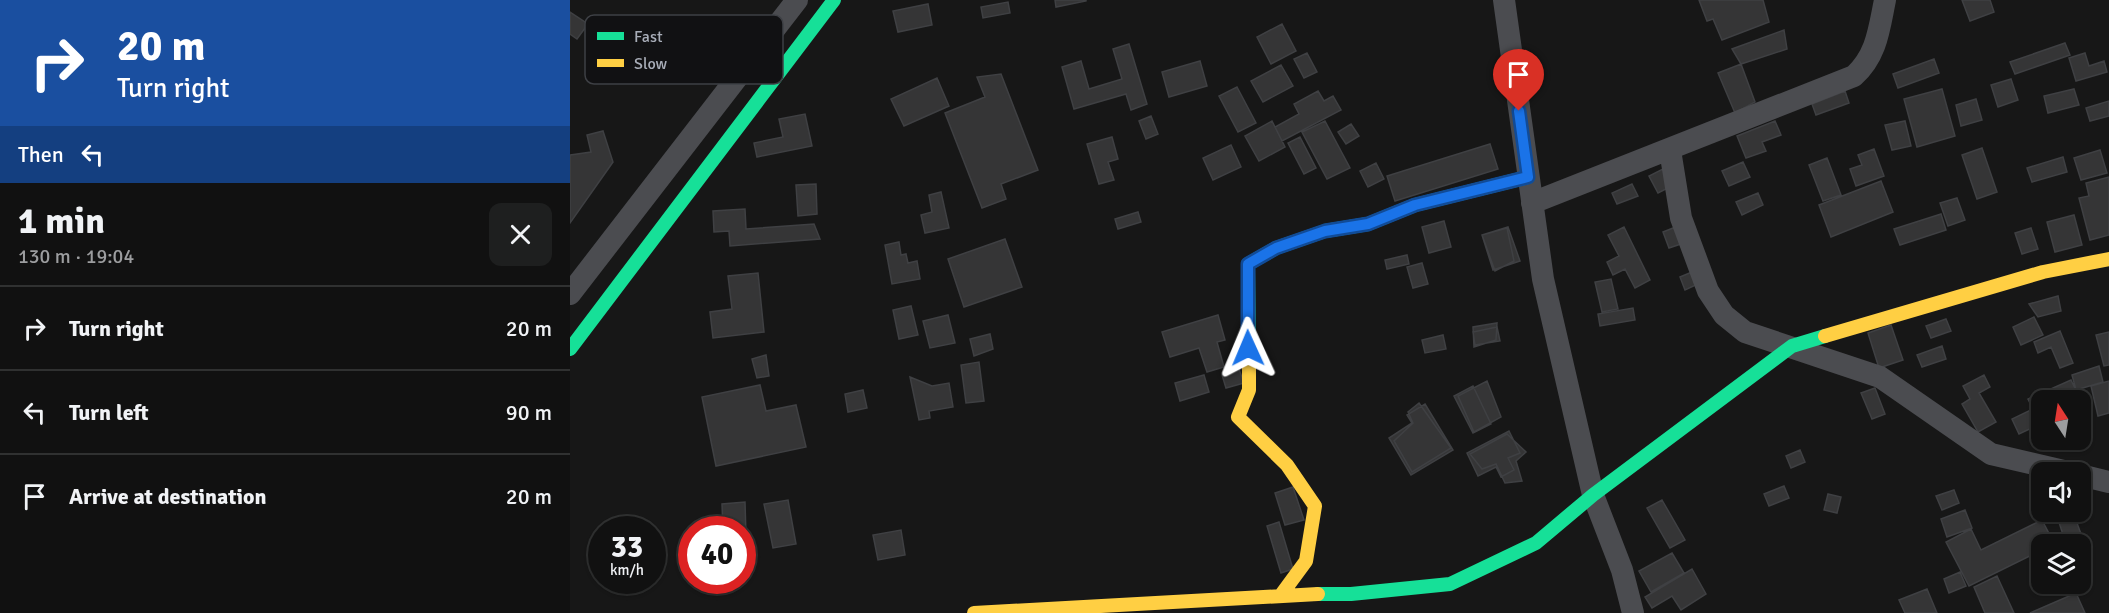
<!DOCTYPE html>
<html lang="en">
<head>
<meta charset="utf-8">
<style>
	:root { --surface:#111; --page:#1e1f1f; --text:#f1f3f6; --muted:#9c9d9f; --line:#303131 }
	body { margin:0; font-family:Signika,sans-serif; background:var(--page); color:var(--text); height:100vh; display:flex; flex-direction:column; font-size:22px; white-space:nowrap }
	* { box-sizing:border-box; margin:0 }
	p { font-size:20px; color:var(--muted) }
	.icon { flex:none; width:33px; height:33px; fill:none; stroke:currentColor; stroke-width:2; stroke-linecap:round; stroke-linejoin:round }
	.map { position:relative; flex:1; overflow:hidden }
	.sheet { display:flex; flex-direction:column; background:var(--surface); width:570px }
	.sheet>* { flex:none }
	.top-card { background:#1a4fa0; color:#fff; overflow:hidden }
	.needle { width:39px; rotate:348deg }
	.controls { position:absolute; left:1461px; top:390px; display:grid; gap:12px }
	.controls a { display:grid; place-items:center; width:60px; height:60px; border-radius:12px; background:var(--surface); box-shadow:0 2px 4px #0004,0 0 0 2px var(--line); font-size:30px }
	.speed { position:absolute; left:18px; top:516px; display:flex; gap:12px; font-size:30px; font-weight:700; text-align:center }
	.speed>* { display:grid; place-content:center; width:78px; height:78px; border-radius:50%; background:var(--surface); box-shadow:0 2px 4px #0004,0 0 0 2px var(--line); line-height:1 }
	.speed small { font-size:15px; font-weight:400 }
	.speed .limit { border:9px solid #d22; background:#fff; color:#111 }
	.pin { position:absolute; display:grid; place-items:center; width:51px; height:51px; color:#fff; margin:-62px -26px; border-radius:50% 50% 50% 0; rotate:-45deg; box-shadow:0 0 6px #0007 }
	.pin .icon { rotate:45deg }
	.me { position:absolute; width:66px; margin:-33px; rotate:359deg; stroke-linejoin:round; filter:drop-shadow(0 0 4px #0008) }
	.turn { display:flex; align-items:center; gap:21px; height:126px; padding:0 18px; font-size:27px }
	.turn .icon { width:78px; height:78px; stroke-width:2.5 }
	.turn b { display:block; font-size:42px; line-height:51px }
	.then { display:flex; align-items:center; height:57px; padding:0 18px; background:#0003; gap:12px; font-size:22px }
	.round { display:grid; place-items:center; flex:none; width:63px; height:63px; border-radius:12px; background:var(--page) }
	.head { display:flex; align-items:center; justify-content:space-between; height:102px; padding:0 18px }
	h1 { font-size:36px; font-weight:800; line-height:45px }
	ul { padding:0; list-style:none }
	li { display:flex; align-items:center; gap:18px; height:84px; padding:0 18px; border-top:2px solid var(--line) }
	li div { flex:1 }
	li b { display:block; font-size:22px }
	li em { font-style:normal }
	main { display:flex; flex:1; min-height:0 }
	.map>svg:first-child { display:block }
</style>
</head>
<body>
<main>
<section class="sheet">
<div class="top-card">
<div class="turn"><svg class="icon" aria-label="right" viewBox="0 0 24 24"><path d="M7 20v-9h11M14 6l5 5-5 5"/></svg><div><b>20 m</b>Turn right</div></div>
<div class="then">Then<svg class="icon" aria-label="left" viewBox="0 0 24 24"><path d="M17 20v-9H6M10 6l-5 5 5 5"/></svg></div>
</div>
<div class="head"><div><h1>1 min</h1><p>130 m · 19:04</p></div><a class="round"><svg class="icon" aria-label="close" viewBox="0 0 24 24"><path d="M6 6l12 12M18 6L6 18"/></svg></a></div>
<ul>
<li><svg class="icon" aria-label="right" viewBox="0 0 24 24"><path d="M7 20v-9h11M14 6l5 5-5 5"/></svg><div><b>Turn right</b></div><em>20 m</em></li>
<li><svg class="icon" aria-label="left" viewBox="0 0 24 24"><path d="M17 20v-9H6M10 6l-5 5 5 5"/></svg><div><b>Turn left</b></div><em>90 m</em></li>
<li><svg class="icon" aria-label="arrive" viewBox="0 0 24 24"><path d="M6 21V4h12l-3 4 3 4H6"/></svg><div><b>Arrive at destination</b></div><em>20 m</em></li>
</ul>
</section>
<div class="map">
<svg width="1539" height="613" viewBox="0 0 1539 613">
	<rect width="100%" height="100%" fill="#171717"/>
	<path fill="#353536" stroke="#3f4043" stroke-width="1.5" d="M485 0H516V1L486 7Z
		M1129 0H1193L1199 22 1152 40 1143 19 1137 21Z
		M1392 0H1420L1424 12 1400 21Z
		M438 2 440 13 413 18 411 7Z
		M358 4 362 25 328 32 323 11Z
		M0 12 18 24 7 39 0 34Z
		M712 24 726 51 701 64 687 37Z
		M1214 30 1217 49 1171 64 1162 49Z
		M1495 43 1500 55 1445 74 1440 62Z
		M559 44 577 104 561 110 556 94 504 109 492 67 511 61 519 89 552 79 543 49Z
		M737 53 747 72 734 78 724 59Z
		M1515 53 1519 66 1534 61 1537 72 1506 81 1499 58Z
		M1364 59 1369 73 1328 88 1323 74Z
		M630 61 637 86 599 97 592 72Z
		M1171 64 1185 102 1165 113 1148 73Z
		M711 65 723 86 693 102 681 81Z
		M431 74 468 170 431 184 436 199 412 208 375 113 415 97 407 77Z
		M367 78 379 106 334 126 321 99Z
		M1441 79 1448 100 1428 107 1421 85Z
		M667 87 686 123 668 132 649 96Z
		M1372 89 1385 136 1347 147 1334 99Z
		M1504 89 1509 105 1478 113 1474 96Z
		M748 91 754 101 763 96 771 110 712 141 705 127 729 114 724 104Z
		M1275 91 1279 103 1246 115 1242 104Z
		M1406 99 1412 120 1391 126 1386 105Z
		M1539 101V116L1520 121 1516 108Z
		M235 114 242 146 187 157 184 143 213 137 209 119Z
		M581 116 588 134 576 139 569 121Z
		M702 121 715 147 689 161 675 136Z
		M755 121 780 168 757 179 732 132Z
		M1205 121 1211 135 1192 142 1196 151 1176 158 1167 136Z
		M1335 121 1341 146 1322 150 1315 125Z
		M781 124 789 136 776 144 768 132Z
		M33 131 43 162 0 223V155L21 152 17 135Z
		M542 137 548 159 538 162 544 180 529 184 517 144Z
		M730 137 746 168 734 174 718 143Z
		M920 144 928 169 825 201 817 176Z
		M661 145 671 167 643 180 633 158Z
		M1412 148 1427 192 1407 199 1392 155Z
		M1304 149 1314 176 1286 186 1280 169 1292 165 1288 155Z
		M1530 150 1537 173 1511 180 1504 158Z
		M1493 157 1497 172 1462 182 1457 168Z
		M1257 158 1271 195 1253 201 1239 165Z
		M1173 162 1180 177 1159 186 1152 171Z
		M806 163 814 179 798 187 790 171Z
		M1093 169 1102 186 1088 193 1079 176Z
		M1539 177V235L1520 240 1509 198 1519 196 1516 183Z
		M1311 181 1323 212 1261 237 1249 205Z
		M246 184 247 214 228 216 226 185Z
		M1062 184 1068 196 1047 204 1042 193Z
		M371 192 379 228 355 233 351 215 362 212 359 195Z
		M1188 193 1193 205 1172 215 1166 202Z
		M1387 198 1395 220 1378 226 1370 203Z
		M175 209 176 229 244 224 250 239 160 246 159 231 144 232 143 211Z
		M568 212 571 222 548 229 545 219Z
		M1371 214 1376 230 1330 245 1324 229Z
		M1504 215 1512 245 1485 252 1477 222Z
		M874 221 881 247 859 253 852 227Z
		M1108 226 1114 243 1099 248 1093 232Z
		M938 227 950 261 923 270 912 235Z
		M1054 227 1080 280 1065 288 1055 269 1043 275 1037 262 1049 256 1038 235Z
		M937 228 944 261 925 271 912 235Z
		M1461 228 1468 249 1452 254 1445 233Z
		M435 239 452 287 394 307 378 259Z
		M329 242 331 255 336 254 338 263 347 261 350 279 322 284 315 245Z
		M837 255 839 264 817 269 815 260Z
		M852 263 858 284 843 288 837 267Z
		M1122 272 1128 284 1115 290 1110 277Z
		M188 273 194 332 143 338 140 312 162 309 158 276Z
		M1041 279 1048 309 1032 312 1025 282Z
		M1488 296 1491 311 1468 317 1459 304Z
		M341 306 348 335 329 339 323 310Z
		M1063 308 1065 320 1030 326 1028 314Z
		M378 315 385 343 360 348 353 321Z
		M648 315 655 340 647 342 654 367 637 372 629 348 600 357 592 332Z
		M1464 317 1473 335 1451 345 1443 327Z
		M1376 319 1381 331 1361 338 1356 326Z
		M927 323 926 340 904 347 903 327Z
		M1321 325 1333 360 1309 368 1298 333Z
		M927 327 930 341 905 345 903 332Z
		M1490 331 1503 363 1490 368 1481 347 1468 353 1464 342Z
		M1539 332V365L1534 366 1526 335Z
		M420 334 423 349 404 356 400 339Z
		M873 335 876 349 855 353 852 340Z
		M1372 346 1376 359 1352 367 1347 355Z
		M196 355 199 376 187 378 182 359Z
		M409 362 414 401 396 403 391 365Z
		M1529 366 1533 382 1506 390 1502 375Z
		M669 369 674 383 656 388 652 375Z
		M634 375 639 392 610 401 605 383Z
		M1414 375 1420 387 1409 393 1426 422 1408 432 1392 404 1400 399 1393 386Z
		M340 377 362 386 379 383 383 407 359 411 360 418 349 420Z
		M1501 380 1513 405 1510 406V400H1472V423L1449 434 1442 419 1463 409 1458 399Z
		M917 381 931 417 904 432 888 396Z
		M1539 381V413L1528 416 1521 386Z
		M190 385 196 411 226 405 236 447 146 466 132 397Z
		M903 386 921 424 903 433 884 396Z
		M1305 388 1315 414 1302 419 1291 393Z
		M293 390 297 408 278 412 275 394Z
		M849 403 881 448 842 472 824 441 843 423 838 412Z
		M855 404 883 450 841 475 819 438 842 423 837 415Z
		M939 431 950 453 938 458 944 470 931 477 926 467 908 476 897 453Z
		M937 434 956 452 946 461 952 481 935 483 926 464 912 469 900 454Z
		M1230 450 1235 462 1221 468 1216 456Z
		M1214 486 1219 498 1199 506 1194 494Z
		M723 487 734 520 715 525 705 493Z
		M1384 490 1389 503 1372 510 1366 496Z
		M1258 494 1271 497 1267 513 1254 510Z
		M218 500 226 544 203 548 194 504Z
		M1092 500 1115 540 1100 548 1077 508Z
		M175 502 176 536H172V530H153L152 504Z
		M1395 510 1402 528 1377 537 1371 519Z
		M1490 512H1503L1515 545 1510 547V544H1496L1486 513Z
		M1472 520 1484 543 1472 544V550L1399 586 1376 542 1401 529 1411 550Z
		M709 522 723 569 711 573 697 526Z
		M331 530 335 555 308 560 303 535Z
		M1102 553 1114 573 1081 592 1069 571Z
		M1122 569 1136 594 1111 610 1102 596 1082 608 1075 597Z
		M1390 572 1396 586 1379 593 1374 579Z
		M1427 576 1444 613H1415L1404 587Z
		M1357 589 1367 613H1335L1329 600Z
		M1506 593 1515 613H1460Z"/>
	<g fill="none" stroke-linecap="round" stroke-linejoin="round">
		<path stroke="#4b4c50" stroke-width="22" d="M934 0 973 279 1023 495 1052 570 1063 613
			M1100 150 1111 218 1138 291 1154 315 1175 332 1310 377 1421 454 1498 472
			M962 203 1284 76C1307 55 1309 29 1315 0
			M0 294 227 0
			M1510 475 1539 482"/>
		<path stroke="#16e098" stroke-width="14" d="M679 348 678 264 706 248 755 231 798 224 845 205 958 177
			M0 349 264 0
			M748 594H781L880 584 966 543 1023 495 1222 346 1255 336"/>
		<path stroke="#ffcf43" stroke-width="14" d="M1255 336 1473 272 1539 259
			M679 348V390L668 417 717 465 745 506 736 561 711 595
			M404 613 748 594"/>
	</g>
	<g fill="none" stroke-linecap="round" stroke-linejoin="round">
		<defs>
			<path id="route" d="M678 348V264L706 248 755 231 798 224 845 205 958 177 949 111"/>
		</defs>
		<use href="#route" stroke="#114b97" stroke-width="15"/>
		<use href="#route" stroke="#1a73e8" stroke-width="10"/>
	</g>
	<rect x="15" y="15" width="198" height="69" rx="9" fill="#111113" stroke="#3e4045" stroke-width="1.5"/>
	<rect x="27" y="32" width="27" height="8" fill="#16e098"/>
	<rect x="27" y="59" width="27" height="8" fill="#ffcf43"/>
	<g font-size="16" fill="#a8adb8">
		<text x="64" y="42">Fast</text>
		<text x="64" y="69">Slow</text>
	</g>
</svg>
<div class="controls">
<a><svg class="needle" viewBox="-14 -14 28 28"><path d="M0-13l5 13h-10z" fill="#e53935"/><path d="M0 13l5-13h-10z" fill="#9c9d9f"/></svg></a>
<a><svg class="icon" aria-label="sound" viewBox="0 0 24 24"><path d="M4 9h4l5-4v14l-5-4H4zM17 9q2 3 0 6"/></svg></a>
<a><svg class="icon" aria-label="layers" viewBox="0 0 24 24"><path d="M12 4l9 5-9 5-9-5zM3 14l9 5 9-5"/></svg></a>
</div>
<div class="speed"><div>33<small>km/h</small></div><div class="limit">40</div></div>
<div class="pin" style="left:949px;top:111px;background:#d93025"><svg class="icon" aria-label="arrive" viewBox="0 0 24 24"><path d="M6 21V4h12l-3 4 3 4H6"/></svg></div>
<svg class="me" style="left:678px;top:348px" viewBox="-20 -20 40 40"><path d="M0-17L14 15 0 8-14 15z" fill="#1a73e8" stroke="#fff" stroke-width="4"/></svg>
</div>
</main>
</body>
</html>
